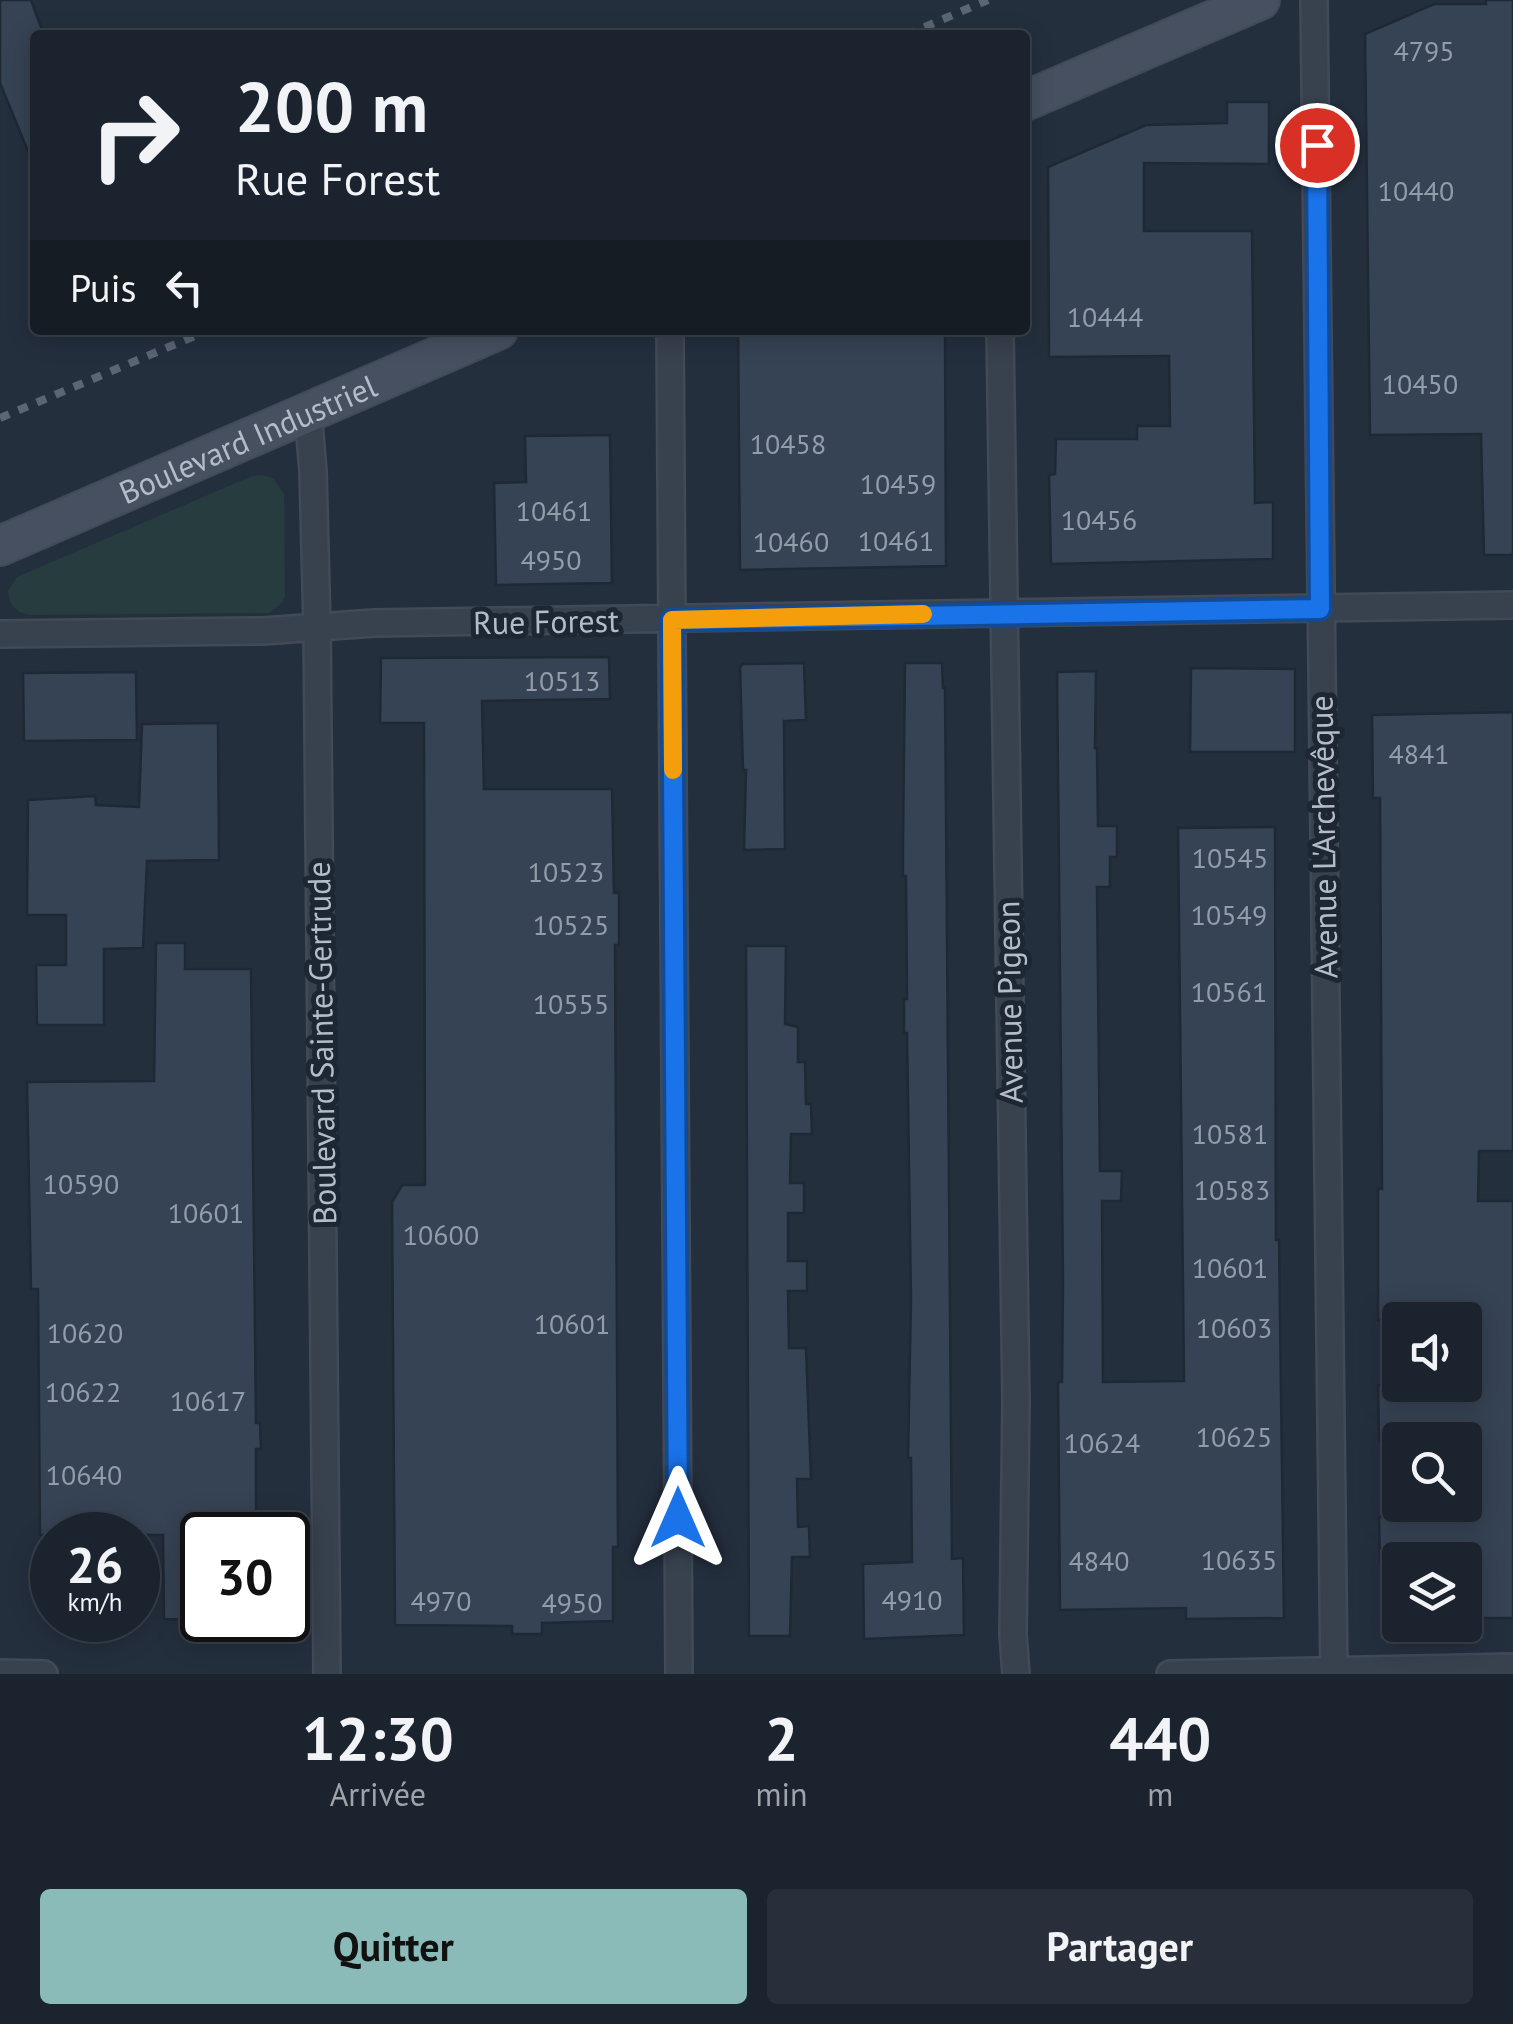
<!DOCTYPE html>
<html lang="fr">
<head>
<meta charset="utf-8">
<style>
	:root { --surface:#1b232e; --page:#282f3a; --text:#f1f3f6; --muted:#a0a4aa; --line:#39404a; --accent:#8bbbb9 }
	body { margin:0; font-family:"PT Sans",sans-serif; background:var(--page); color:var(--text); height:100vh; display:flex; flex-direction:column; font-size:38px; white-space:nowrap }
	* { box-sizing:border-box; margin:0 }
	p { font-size:32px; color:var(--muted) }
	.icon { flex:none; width:55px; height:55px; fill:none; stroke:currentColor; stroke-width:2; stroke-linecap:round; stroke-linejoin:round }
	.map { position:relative; height:1674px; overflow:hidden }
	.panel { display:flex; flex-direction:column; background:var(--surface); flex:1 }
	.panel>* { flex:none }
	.guide { position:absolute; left:30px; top:30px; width:1000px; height:305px; border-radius:10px; box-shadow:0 5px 25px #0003,0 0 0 2px var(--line); background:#1b232e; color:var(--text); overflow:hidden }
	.tools { position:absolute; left:1382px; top:1302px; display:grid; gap:20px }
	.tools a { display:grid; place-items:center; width:100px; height:100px; border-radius:10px; background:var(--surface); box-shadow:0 5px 25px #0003,0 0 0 2px var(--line); font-size:50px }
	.speed { position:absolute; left:30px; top:1512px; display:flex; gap:20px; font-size:50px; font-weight:700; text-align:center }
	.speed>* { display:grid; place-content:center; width:130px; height:130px; border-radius:50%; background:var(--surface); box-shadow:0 5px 25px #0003,0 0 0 2px var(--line); line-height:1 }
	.speed small { font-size:25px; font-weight:400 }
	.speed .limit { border:5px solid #111; border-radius:15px; background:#fff; color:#111 }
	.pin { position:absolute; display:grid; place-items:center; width:85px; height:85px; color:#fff; margin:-42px; border:5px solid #fff; border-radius:50%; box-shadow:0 2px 10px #0007 }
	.me { position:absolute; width:110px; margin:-55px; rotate:0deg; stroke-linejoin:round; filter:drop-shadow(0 0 8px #0008) }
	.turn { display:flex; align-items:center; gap:35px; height:210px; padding:0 40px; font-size:45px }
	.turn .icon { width:130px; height:130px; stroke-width:2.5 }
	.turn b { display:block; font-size:70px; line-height:85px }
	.then { display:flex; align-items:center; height:95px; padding:0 40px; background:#0003; gap:20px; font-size:38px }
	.eta { display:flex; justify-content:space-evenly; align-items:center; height:170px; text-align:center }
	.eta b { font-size:60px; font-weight:600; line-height:70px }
	.button { display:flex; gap:20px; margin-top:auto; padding:20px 40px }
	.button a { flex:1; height:115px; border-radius:10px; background:var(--accent); color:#111; font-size:40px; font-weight:600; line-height:115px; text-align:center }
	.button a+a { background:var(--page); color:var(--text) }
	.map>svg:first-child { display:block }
</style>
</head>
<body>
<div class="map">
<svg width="1513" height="1674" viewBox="0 0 1513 1674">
	<rect width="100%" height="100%" fill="#242f3e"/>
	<path fill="#263c3f" d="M262 475 273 478 284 494 285 596 282 603 269 613 29 615C15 612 9 605 8 591L17 577 252 476Z"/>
	<path fill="#364354" stroke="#1f2835" stroke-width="2.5" d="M0 0H31L44 35H35V168L0 83Z
		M1486 0H1513V555H1484L1481 434 1370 435 1365 34 1434 4H1486Z
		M1227 102H1269V164L1144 163V231H1252L1255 503 1273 502V559L1051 564 1049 475 1055 474 1056 439H1137V426H1170L1169 356 1049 357 1048 167 1146 125 1227 123Z
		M738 330H945L946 566 740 570Z
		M610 435 612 583 496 585 494 483 526 482 525 436Z
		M609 657 610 699 482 701 484 789H612L614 893 619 892V945H615L618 1547H613V1621L542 1623V1634H512V1626L395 1625 392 1202 402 1185H425L424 723H380L381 658Z
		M804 663 806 720 784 721 785 849 744 850 746 770H743L740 667 743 664Z
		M905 663H942L943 688H945L952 1559 963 1558 964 1635 864 1639 863 1564 912 1562 911 1458H908L911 1299 907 1033H904V999H907L906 876H903V842Z
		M1191 668 1295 669V752H1190Z
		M1096 671 1095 748H1097L1098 826H1117V857H1110V887H1097L1100 1171H1122L1121 1201H1102L1103 1382 1184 1381 1178 828 1275 827 1276 1240H1279L1284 1618 1186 1619V1608L1060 1610 1058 1382H1062L1063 1282 1057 672Z
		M136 672 137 740 24 741 23 673Z
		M1513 712V1151H1479L1478 1201H1513V1618H1465V1560H1380L1379 1517 1465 1516V1440H1379L1378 1385H1465V1320H1378V1188L1382 1189 1380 798H1373L1372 715Z
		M218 723 219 860 147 861 143 948 104 949V1025H37L36 965H66V915H27L28 800 95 796 96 805 139 807 142 724Z
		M156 943H185V969H251L256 1423H260L261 1449H256V1535H202V1620L164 1619 163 1535H40L38 1289H31L27 1082 154 1081Z
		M746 946H786L785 1024 798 1027V1062H805L806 1104H811L812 1134H791L790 1183H804V1213H788V1261H807V1291H788L789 1348H806L811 1479H797L798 1527 809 1526 810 1557H792L790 1636H749Z"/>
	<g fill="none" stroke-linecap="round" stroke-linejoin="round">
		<defs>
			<path id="street" d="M1314 0 1334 1674
				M670 330 679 1674
				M1000 330 1016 1401 1013 1634 1016 1674
				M308 412 313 471 317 628 327 1674
				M0 634 263 631 374 623 1513 605
				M0 1673 44 1674
				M1170 1674 1513 1667"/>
			<g id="secondary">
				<path d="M1025 101 1260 0"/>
				<path id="s1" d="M0 546 498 330"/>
			</g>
		</defs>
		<use href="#street" stroke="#414a57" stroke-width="30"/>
		<use href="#secondary" stroke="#414a57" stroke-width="42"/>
		<use href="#street" stroke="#38414e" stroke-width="25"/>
		<use href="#secondary" stroke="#465061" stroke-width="38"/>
		<path stroke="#5a6575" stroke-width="8" stroke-dasharray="10 10" stroke-linecap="butt" d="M906 35 988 0
			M0 418 209 330"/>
	</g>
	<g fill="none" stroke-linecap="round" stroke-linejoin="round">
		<defs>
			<path id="route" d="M678 1518 672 620 1320 609 1317 145"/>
		</defs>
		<use href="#route" stroke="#114b97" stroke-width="25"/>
		<use href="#route" stroke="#1a73e8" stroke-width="18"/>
		<path stroke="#f59e0b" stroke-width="18" d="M673 770 672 620 923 614"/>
	</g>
	<g text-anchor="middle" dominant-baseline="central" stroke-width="10" stroke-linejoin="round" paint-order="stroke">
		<g font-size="28" fill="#929caa">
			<text x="1424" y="50">4795</text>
			<text x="1416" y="190">10440</text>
			<text x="1105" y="316">10444</text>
			<text x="1420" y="383">10450</text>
			<text x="788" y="443">10458</text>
			<text x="898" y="483">10459</text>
			<text x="554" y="510">10461</text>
			<text x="1099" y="519">10456</text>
			<text x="896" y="540">10461</text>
			<text x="791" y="541">10460</text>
			<text x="551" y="559">4950</text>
			<text x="562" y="680">10513</text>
			<text x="1419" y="753">4841</text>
			<text x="1230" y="857">10545</text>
			<text x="566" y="871">10523</text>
			<text x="1229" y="914">10549</text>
			<text x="571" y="924">10525</text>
			<text x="1229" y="991">10561</text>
			<text x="571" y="1003">10555</text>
			<text x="1230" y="1133">10581</text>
			<text x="81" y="1183">10590</text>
			<text x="1232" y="1189">10583</text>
			<text x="206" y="1212">10601</text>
			<text x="441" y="1234">10600</text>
			<text x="1230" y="1267">10601</text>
			<text x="572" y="1323">10601</text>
			<text x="1234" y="1327">10603</text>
			<text x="85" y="1332">10620</text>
			<text x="83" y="1391">10622</text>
			<text x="208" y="1400">10617</text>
			<text x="1234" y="1436">10625</text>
			<text x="1102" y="1442">10624</text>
			<text x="84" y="1474">10640</text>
			<text x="1239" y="1559">10635</text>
			<text x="1099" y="1560">4840</text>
			<text x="912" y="1599">4910</text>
			<text x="441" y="1600">4970</text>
			<text x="572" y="1602">4950</text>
		</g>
		<g font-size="32" fill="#b4bcc9" stroke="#1d2633">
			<text stroke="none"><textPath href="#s1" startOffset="270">Boulevard Industriel</textPath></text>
			<text transform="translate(546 621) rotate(-1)">Rue Forest</text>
			<text transform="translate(1323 837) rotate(-91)">Avenue L'Archevêque</text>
			<text transform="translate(1009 1002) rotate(-91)">Avenue Pigeon</text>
			<text transform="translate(321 1043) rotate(-91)">Boulevard Sainte-Gertrude</text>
		</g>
	</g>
</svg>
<div class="tools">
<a><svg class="icon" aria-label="sound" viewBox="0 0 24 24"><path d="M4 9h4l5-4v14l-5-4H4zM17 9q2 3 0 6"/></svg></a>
<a><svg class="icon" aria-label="search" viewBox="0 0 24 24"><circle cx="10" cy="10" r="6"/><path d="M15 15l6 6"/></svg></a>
<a><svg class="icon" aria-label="layers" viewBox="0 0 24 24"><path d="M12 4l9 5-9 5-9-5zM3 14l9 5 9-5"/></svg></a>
</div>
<div class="speed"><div>26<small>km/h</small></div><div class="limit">30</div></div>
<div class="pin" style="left:1317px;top:145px;background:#d93025"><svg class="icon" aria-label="arrive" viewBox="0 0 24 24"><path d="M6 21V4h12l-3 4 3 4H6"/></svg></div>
<svg class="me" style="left:678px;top:1518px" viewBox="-20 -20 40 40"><path d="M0-17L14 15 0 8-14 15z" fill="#1a73e8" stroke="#fff" stroke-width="4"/></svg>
<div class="guide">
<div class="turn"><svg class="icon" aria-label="right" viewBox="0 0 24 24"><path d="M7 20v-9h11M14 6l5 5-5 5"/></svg><div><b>200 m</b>Rue Forest</div></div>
<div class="then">Puis<svg class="icon" aria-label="left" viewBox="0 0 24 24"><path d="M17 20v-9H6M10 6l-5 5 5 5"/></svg></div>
</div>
</div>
<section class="panel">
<div class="eta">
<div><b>12:30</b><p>Arrivée</p></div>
<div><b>2</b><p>min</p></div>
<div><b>440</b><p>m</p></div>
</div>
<div class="button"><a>Quitter</a><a>Partager</a></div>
</section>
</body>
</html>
